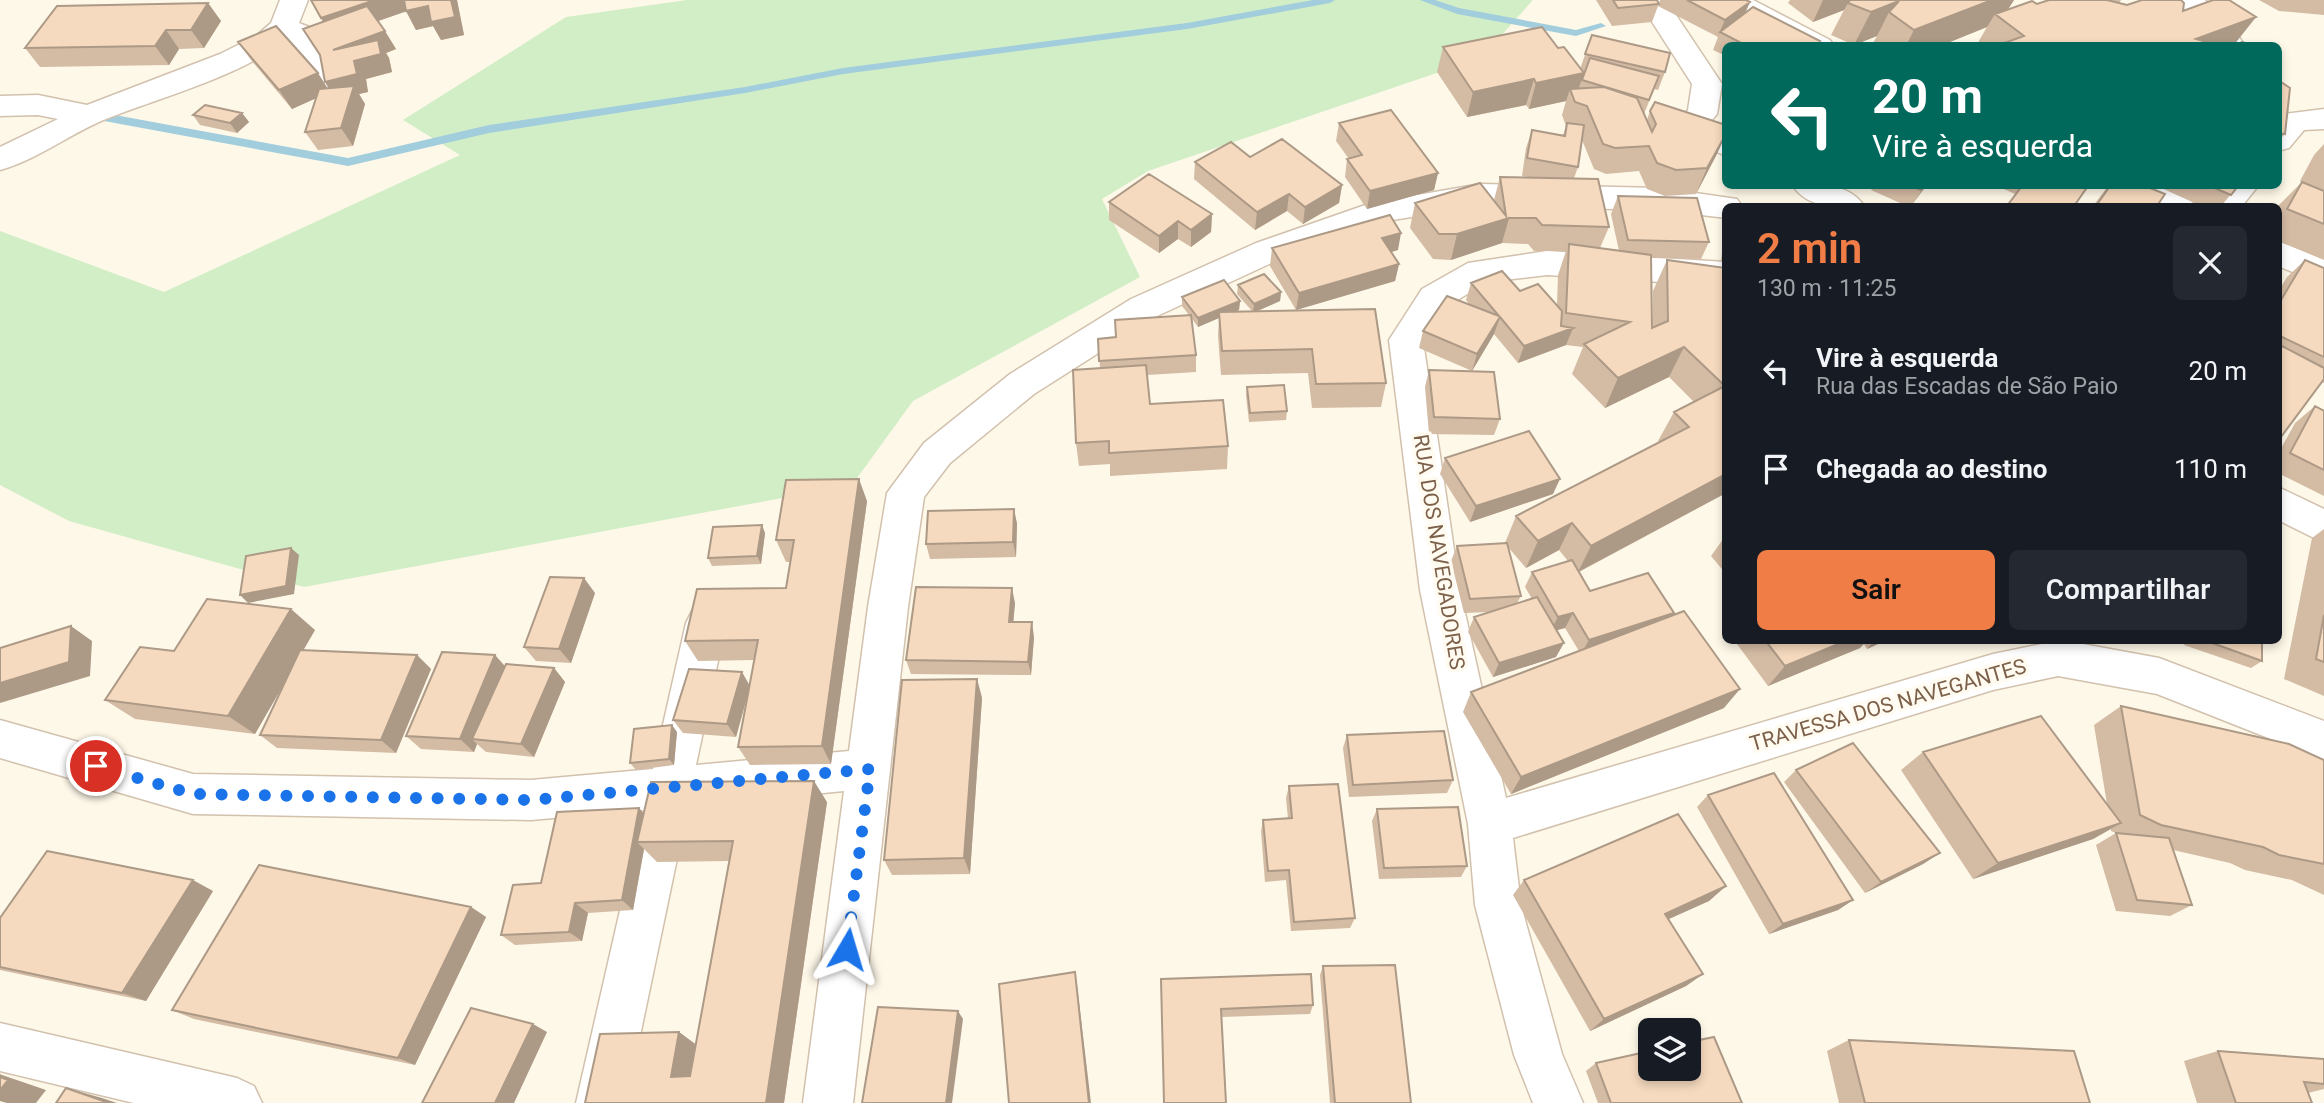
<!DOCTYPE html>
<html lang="pt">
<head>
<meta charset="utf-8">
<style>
	:root { --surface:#171b24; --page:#242831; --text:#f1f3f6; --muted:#9ea1a6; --accent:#f07d46 }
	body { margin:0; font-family:Roboto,sans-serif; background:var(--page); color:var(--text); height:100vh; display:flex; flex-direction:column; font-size:26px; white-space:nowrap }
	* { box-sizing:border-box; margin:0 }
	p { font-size:23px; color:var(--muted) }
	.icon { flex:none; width:38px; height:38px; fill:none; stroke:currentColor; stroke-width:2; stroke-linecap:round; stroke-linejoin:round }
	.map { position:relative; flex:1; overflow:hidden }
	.panel { position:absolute; left:1722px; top:203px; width:560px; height:441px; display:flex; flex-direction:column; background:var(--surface); border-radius:10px; box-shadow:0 4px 10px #0003 }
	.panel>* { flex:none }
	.hud { position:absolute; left:1722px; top:42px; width:560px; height:147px; border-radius:10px; box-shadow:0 4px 10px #0003; background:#00695c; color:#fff; overflow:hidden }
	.buttons { position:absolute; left:1638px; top:1018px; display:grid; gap:14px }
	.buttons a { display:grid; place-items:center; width:63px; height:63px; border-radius:10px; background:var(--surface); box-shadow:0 4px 10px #0003; font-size:35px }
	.pin { position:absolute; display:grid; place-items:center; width:60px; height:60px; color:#fff; margin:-30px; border:4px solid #fff; border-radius:50%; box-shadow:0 2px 7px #0007 }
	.me { position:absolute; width:77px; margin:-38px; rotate:7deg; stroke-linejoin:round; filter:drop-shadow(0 0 5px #0008) }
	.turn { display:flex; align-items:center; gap:24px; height:147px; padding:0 35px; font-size:32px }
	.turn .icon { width:91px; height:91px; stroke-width:2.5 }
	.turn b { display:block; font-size:49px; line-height:60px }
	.round { display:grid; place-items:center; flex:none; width:74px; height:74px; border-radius:10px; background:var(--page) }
	.summary { display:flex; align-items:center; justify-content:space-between; height:119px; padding:0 35px }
	h1 { font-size:42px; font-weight:600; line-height:52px; color:var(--accent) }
	.primary-button { display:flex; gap:14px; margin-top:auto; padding:14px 35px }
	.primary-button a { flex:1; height:80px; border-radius:10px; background:var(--accent); color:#111; font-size:28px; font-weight:600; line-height:80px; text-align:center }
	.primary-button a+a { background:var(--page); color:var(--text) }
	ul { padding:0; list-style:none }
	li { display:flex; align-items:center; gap:21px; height:98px; padding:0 35px }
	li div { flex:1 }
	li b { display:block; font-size:26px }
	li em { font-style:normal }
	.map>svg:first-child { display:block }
</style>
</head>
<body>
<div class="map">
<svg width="2324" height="1103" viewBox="0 0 2324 1103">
	<rect width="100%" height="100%" fill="#fef8e9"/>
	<path fill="#d2eec6" d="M687 0H1532V1L1481 58 1148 171 1102 199 1140 277 913 401 852 485 304 587 69 521 0 485V231L164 292 460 155 403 120 566 17Z"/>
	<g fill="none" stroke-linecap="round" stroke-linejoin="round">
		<path fill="#a1cddd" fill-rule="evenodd" d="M1313 0H1335L1330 3 1187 29 843 74 745 93 489 133 348 166 104 121 99 117 104 113 348 158 489 125 745 87 843 68 1187 23Z
			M1420 0H1435L1459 8 1576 30 1601 23 1606 26 1576 36 1457 14Z"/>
		<defs>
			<path id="minor" d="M280 0H308L299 23 309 27 313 33 346 98 341 105 331 108 321 105 287 38C247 75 154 99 101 121 67 136 36 160 0 170V147L58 119 38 115 0 116V96L38 95 87 105 220 54 256 36 271 23Z
				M1638 0H1666L1722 84 1717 114 1708 125 1726 133V156L1676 134 1672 127 1688 110 1692 84Z
				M1718 0H1753L1830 40 1834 46H1797L1722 6Z
				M2176 0H2205L2239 37 2243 43 2242 46H2216Z
				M2324 109V129L2304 130 2289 148 2278 151V121L2284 114Z
				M1481 184 1661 188 1737 199 1742 206H1726V218L1661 210 1481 206 1386 221 1280 259 1155 317 1034 394 950 463 924 497 908 607 853 1103H803L844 791 688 806 626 1103H576L643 810 531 820 193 814 0 758V720L193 774 531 780 653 769 686 623 692 611 706 606 720 611 726 623 696 765 849 751 868 607 887 493 924 443 1010 374 1131 299 1256 243 1371 203Z
				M1793 186C1817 184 1850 183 1864 206 1840 208 1808 209 1793 186Z
				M2116 186C2140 184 2181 182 2195 206 2171 208 2131 210 2116 186Z
				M2225 186H2258L2242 206H2209Z
				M2278 241 2324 259V285L2278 266Z
				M1547 251 1726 262V286L1547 275 1487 282 1446 307 1423 341 1460 590 1506 798 1993 654 2061 640 2159 658 2324 721V760L2157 694 2058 676 1993 690 1513 838 1521 905 1562 1054 1583 1103H1533L1514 1055 1475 905 1468 824 1420 590 1389 340 1422 289 1468 263Z
				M2278 487 2324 509V543L2278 520Z
				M0 1023 237 1078 254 1086 262 1103H134L0 1071Z"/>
		</defs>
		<use href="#minor" stroke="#d2c1ad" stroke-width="3"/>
		<use href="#minor" fill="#fff" fill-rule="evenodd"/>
	</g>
	<path fill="#d4bba4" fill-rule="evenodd" d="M311 0H457L464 35 441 40 433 26 416 30 406 11 378 21 396 49 386 53 389 58 392 72 366 79 368 92 359 94 365 104 353 146 318 150 305 132 316 98 292 109 251 60 238 42 329 89 325 82 323 22Z
		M1596 0H1657L1659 4 1660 0H1746L1750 2 1745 13 1820 41 1818 46H1726V56L1713 50 1718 37 1658 6 1652 22 1612 26Z
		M1790 0H2014L2008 9 2037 4 2049 0H2121L2119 3 2127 5 2256 17 2233 46H1976L1987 27 1940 46H1873L1872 45 1877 36 1854 45 1831 35 1844 10 1813 22 1788 3Z
		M2259 0H2324V15L2279 11Z
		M208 3 221 21 204 48 179 49 169 65 40 67 25 48Z
		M1592 35 1665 72 1658 90 1654 89 1644 114 1647 120 1650 111 1718 152 1696 194 1665 196 1647 189 1639 171 1606 174 1594 169 1582 140 1578 167 1574 178 1609 227 1600 248 1619 251 1611 214 1618 196 1709 242 1701 259 1651 258 1652 328H1653V291L1667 260 1726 268V493L1579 572 1590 591 1674 613 1673 615 1724 708 1511 794 1463 712 1471 692 1579 651 1565 628 1557 630 1556 657 1493 677 1468 632 1474 617 1491 612 1464 613 1451 561 1457 546 1505 543 1516 516 1659 442 1658 441 1674 412 1694 402 1669 377 1605 408 1572 374 1583 347 1566 345 1518 363 1494 334 1472 371 1419 348 1423 331 1469 304 1466 300 1471 283 1520 291 1557 305 1558 275 1566 251H1534L1528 244 1502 243 1451 260 1433 259 1410 228 1415 203 1494 200 1500 177H1528L1522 176 1526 148 1532 130 1563 135 1566 126 1562 115 1566 101 1529 109 1526 105 1467 117 1437 72 1443 47 1558 48 1580 69ZM1508 547 1526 568 1559 550 1568 561 1532 572 1525 587 1532 599 1517 603 1521 596Z
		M2278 80 2285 134 2278 141Z
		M242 113 249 122 237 133 200 125 193 115Z
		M1339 123 1438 173 1434 190 1367 209 1345 177 1347 159H1349L1336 141Z
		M2324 144V260L2278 241V206L2302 182 2300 181 2314 155Z
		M1250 157 1342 185 1339 203 1303 224 1287 211 1255 230 1194 179 1195 162Z
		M1874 186H1926L1911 206H1907L1871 190Z
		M1997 186H2088L2074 206H2007L2015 194Z
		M2108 186H2145L2157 206H2093Z
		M2157 186H2238L2221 206H2201Z
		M1109 202 1212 214 1211 232 1191 247 1178 239 1159 253 1109 220Z
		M1726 224V262L1721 261Z
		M1272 248 1398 250 1391 252 1399 264 1395 281 1296 310 1270 266Z
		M2305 260 2324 268V383L2322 382 2278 441V292L2287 277Z
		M1238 285 1281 292 1280 301 1257 311 1386 383 1381 407 1312 408 1308 373 1221 375 1218 336 1219 318 1198 327 1192 319 1196 355V372L1147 375 1150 404 1228 446 1227 469 1110 476V464L1079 466 1076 443 1100 368 1098 339 1115 337 1189 315 1182 306V297L1240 301 1239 310 1234 312 1252 311 1237 294Z
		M1429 370 1500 419 1494 435 1429 434 1425 387Z
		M1247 387 1287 411 1286 420 1249 422 1246 395Z
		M2315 406 2324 411V496L2278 473V454L2295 423Z
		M1445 458 1553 494 1470 522 1440 474Z
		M867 501 831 764 750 765 738 747 748 694 736 737 683 733 673 720 750 685 754 660 698 661 685 641 786 588 791 562H786L776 540Z
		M1014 509 1017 524 1016 557 930 559 926 544Z
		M2324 529V696L2284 679 2312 538Z
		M765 533 761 564 712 566 708 558Z
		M1726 535V574L1711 556Z
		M595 593 571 663 536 661 524 647Z
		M1015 603 1013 622 1034 637 1031 675 911 674 906 660Z
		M315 630 303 650 417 655 431 669 396 753 277 748 260 735 285 682 255 734 135 719 105 700 174 651Z
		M1734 640H1887L1867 649 1864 644 1860 648 1768 686Z
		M2185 640H2262V661L2251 668 2184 645Z
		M495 655 505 666 554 668 565 682 534 757 486 752 477 744 474 752 421 749 406 736Z
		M977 679 982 698 970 874 892 875 884 860Z
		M2121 706 2324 760V895L2292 880 2245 870 2230 863 2173 850 2192 905 2170 916 2116 911 2096 845 2116 833 2111 831V829L2093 839 1973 879 1901 770 1923 752 2107 804 2094 725Z
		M677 732 674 765 636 770 630 763Z
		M1347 735 1453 780 1447 793 1349 797 1343 748Z
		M1796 770 1940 853 1923 864 1865 893 1784 782Z
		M1289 786 1355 918 1350 928 1291 931 1286 880 1265 882 1261 831 1263 820 1288 819 1286 798Z
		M1708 795 1853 900 1838 910 1769 934 1697 807Z
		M827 802 784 1103H585L679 1032 696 1045 730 861 657 862 644 849 633 910 588 913 582 941 515 945 501 935 541 883 639 808 644 814Z
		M1377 809 1467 866 1461 877 1379 879 1372 821Z
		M1524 880 1726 886 1709 901 1668 919 1703 974 1686 986 1590 1031 1513 895Z
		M213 891 146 1001 0 970V918Z
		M471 907 486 917 415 1065 194 1019 172 1010Z
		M1323 966 1411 1103H1330L1320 975Z
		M1161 979 1313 1005 1310 1014 1222 1017Z
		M1849 1040 2090 1103H1839L1827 1051Z
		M2218 1051 2324 1059V1089L2308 1093 2312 1103H2197L2184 1061Z
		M1596 1063 1742 1103H1598L1586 1071Z"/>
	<path fill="#ac9986" d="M375 0H408L413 9 332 37 321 18Z
		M451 0H457L464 35 441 40 433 26 416 30 406 11Z
		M1823 0H1864L1848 3 1844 10 1813 22Z
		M1992 0H2014L2002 19 1995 14 1987 27 1940 46H1906L1914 30Z
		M1899 1 1889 12 1877 36 1854 45 1871 12Z
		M1750 2 1742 20 1720 32 1717 38 1725 20Z
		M208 3 221 21 204 48 191 30Z
		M2256 17 2233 46H2191L2196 39Z
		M166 30 179 49 169 65 155 46Z
		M385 31 396 49 386 53 389 58 392 72 366 79 368 92 359 94 365 104 353 146 341 128 336 100 325 82 333 50Z
		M318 73 330 92 292 109 279 90Z
		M1584 73 1575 99 1570 89 1566 101 1529 109 1536 83Z
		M1534 79 1526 105 1467 117 1473 92Z
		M242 113 249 122 237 133 230 123Z
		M1726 134 1718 152 1696 194 1707 168Z
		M1438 173 1434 190 1367 209 1370 191Z
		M1342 185 1339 203 1303 224 1305 207Z
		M1925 186H1926L1911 206Z
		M1289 194 1287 211 1255 230 1257 212Z
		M1212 214 1211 232 1191 247V230Z
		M1509 218 1502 243 1451 260 1457 234Z
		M1178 221V239L1159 253V236Z
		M1401 233 1398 250 1378 256 1382 238Z
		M1399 264 1395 281 1296 310 1299 293Z
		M1281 292 1280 301 1253 313 1254 304Z
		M1240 301 1239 310 1220 318 1219 312V318L1198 327V318Z
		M1500 317 1494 334 1472 371 1477 354Z
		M1573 328 1566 345 1518 363 1524 346Z
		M1684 347 1669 377 1605 408 1618 378Z
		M1726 474V493L1578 572 1591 546Z
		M859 479 867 501 831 764 822 746Z
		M1560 479 1553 494 1470 522 1476 506Z
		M1014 509 1017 524 1016 557 1013 542Z
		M1572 523 1559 550 1526 568 1538 541Z
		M762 525 765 533 761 564 757 556Z
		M291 548 299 555 294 594 248 603 240 595Z
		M584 578 595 593 571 663 559 649Z
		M1012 588 1015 603 1012 637 1009 622Z
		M291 609 315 630 255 734 228 716Z
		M1573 613 1565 628 1550 632 1558 617Z
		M1674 613 1665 627 1581 654 1589 640Z
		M1032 622 1034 637 1031 675 1028 662Z
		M71 626 92 641 90 676 0 703V683Z
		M1848 640H1867L1860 648 1768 686 1785 666Z
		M1875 640H1887L1867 649Z
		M1564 643 1556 657 1493 677 1499 663Z
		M417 655 431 669 396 753 381 740Z
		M495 655 507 669 472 739 477 744 474 752 460 739Z
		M554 668 565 682 534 757 521 744Z
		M742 672 750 686 736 737 727 724Z
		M977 679 982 698 970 874 964 858Z
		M1740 689 1724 708 1511 794 1521 777Z
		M672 725 677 732 674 765 669 759Z
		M814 781 827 802 784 1103H766Z
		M639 808 649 820 637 842 644 849 633 910 622 900Z
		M2121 823 2093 839 1973 879 1998 863Z
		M1940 853 1923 864 1865 893 1881 882Z
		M193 880 213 891 146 1001 122 993Z
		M1726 886 1709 901 1649 928 1665 914Z
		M1853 900 1838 910 1769 934 1783 924Z
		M575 903 588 913 582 941 569 932Z
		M471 907 486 917 415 1065 398 1058Z
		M1075 972 1077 985 1091 1103H1089Z
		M1703 974 1686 986 1590 1031 1604 1019Z
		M958 1011 963 1019 952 1103H946Z
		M533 1024 547 1032 514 1103H495Z
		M679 1032 698 1046 691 1089 671 1077Z
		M0 1074 2 1075 46 1090 36 1103H7L0 1101Z
		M66 1088 102 1098 117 1103H109Z"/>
	<path fill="#f6dabf" stroke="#ac9986" stroke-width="2" d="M311 0H375L321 18Z
		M404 0H451L455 17 431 22 428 6 406 11Z
		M1613 0H1657L1659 4 1618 8Z
		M1687 0H1746L1750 2 1725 20Z
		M1850 0H1992L1914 30 1889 12 1899 1 1871 12 1848 3Z
		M2049 0H2107L2127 5 2142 0H2181L2184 3 2183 11 2213 0H2229L2256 17 2196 39 2220 46H1996L2024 36 1995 14 2032 1 2037 4Z
		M208 3 191 30H166L155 46 25 48 57 6Z
		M367 6 385 31 333 50 378 40 381 54 354 61 357 74 325 82 320 55 303 29Z
		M1753 7 1820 41 1815 46H1747L1720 32Z
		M276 26 318 73 279 90 238 42Z
		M1542 27 1558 48 1564 47 1584 73 1536 83 1534 79 1473 92 1443 47Z
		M1592 35 1670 53 1665 72 1585 54Z
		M2242 42 2255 46H2233Z
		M1590 58 1659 76 1649 100 1582 80Z
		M2278 80 2290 88 2285 134 2278 133Z
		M354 86 341 128 305 132 319 89Z
		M1604 87 1637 98 1652 132 1656 124 1650 111 1655 102 1726 125V134L1707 168 1676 170 1657 163 1649 146 1615 148 1603 144 1587 106 1575 102 1570 89Z
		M205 105 242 113 230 123 193 115Z
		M1391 110 1438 173 1370 191 1347 159 1362 155 1339 123Z
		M1567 123 1584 125 1578 167 1527 158 1532 130 1565 136Z
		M1282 139 1342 185 1305 207 1289 194 1257 212 1195 162 1231 142 1250 157Z
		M1149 174 1212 214 1191 230 1178 221 1159 236 1109 202Z
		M1500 177 1598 179 1609 227 1542 225 1536 218H1509L1457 234H1439L1415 203 1480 183 1506 216Z
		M2302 182 2324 191V224L2287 209Z
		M1911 186H1925L1921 190Z
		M2022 186H2088L2074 206H2007Z
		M2110 186H2145L2165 194 2157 206H2096Z
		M2210 186H2238L2231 195Z
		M1618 196 1697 198 1709 242 1628 240Z
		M1390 215 1401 233 1382 238 1399 264 1299 293 1272 248Z
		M1569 244 1651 255 1652 328 1668 321 1667 260 1726 268V474L1591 546 1572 523 1538 541 1516 516 1689 427 1674 412 1725 386 1684 347 1618 378 1584 344 1630 322 1566 313Z
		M2305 260 2324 268V357L2278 335V305Z
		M1502 271 1520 291 1538 284 1562 311 1561 326 1573 328 1524 346 1500 317 1477 354 1423 331 1447 296 1499 316 1471 283Z
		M1264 274 1281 292 1254 304 1238 285Z
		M1224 280 1240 301 1198 318 1182 297Z
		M1375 309 1386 383 1316 384 1312 349 1222 351 1219 312Z
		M1191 315 1196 355 1099 361 1098 339 1116 337 1115 320Z
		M2282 346 2324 368V379L2278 441V350Z
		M1146 365 1150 404 1223 400 1228 446 1109 453V441L1076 443 1073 370Z
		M1429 370 1494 372 1500 419 1434 417Z
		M1284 385 1287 411 1250 413 1247 387Z
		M2315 406 2324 411V470L2290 453Z
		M1529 431 1560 479 1476 506 1445 458Z
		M859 479 822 746 738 747 758 640 685 641 697 589 786 588 794 540H776L786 480Z
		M1014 509 1013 542 926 544 928 511Z
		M762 525 757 556 708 558 713 527Z
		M1507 543 1521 596 1470 599 1457 546Z
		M291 548 286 586 240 595 246 556Z
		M1572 560 1590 591 1648 573 1674 613 1589 640 1573 613 1558 617 1532 572Z
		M550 577 584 578 559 649 524 647Z
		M916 587 1012 588 1009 622H1032L1028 662 906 660Z
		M1537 597 1564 643 1499 663 1474 617Z
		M207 599 291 609 228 716 105 700 140 647 174 651Z
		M1684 611 1740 689 1521 777 1471 692Z
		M2324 615V662L2316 659Z
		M71 626 69 662 0 683V648Z
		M1765 640H1848L1785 666Z
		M2204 640H2262V661Z
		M300 650 417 655 381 740 260 735Z
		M442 652 495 655 460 739 406 736Z
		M506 664 554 668 521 744 472 739Z
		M689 669 742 672 727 724 673 720Z
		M977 679 964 858 884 860 902 680Z
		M2121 706 2289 744 2324 760V864L2279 855 2263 847 2161 825 2140 815Z
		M2041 716 2121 823 1998 863 1923 752Z
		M672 725 669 759 630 763 634 729Z
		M1444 731 1453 780 1353 785 1347 735Z
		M1853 743 1940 853 1881 882 1796 770Z
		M1774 773 1853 900 1783 924 1708 795Z
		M814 781 766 1103H585L600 1034 679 1032 671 1077 690 1076 733 841 637 842 651 782Z
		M1338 784 1355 918 1294 922 1289 870 1268 871 1263 820 1292 818 1289 786Z
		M1458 807 1467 866 1384 868 1377 809Z
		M639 808 622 900 575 903 569 932 501 935 513 885 541 883 557 812Z
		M1678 814 1726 886 1665 914 1703 974 1604 1019 1524 880Z
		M2116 833 2169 838 2192 905 2137 900Z
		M47 851 193 880 122 993 0 967V918Z
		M259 865 471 907 398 1058 172 1010Z
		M1395 965 1411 1103H1335L1323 966Z
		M1075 972 1089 1103H1009L999 984Z
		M1311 974 1313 1005 1221 1009 1226 1103H1164L1161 979Z
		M878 1007 958 1011 946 1103H862Z
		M471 1008 533 1024 495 1103H422Z
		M1714 1037 1742 1103H1611L1596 1063 1650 1051V1069H1689V1042Z
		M1849 1040 2074 1051 2090 1103H1865Z
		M2218 1051 2324 1059V1084L2304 1082 2312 1103H2236Z
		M0 1077 8 1080 0 1090Z
		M66 1088 109 1103H56Z"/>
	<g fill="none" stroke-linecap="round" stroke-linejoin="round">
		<path stroke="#1a73e8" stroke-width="12" stroke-dasharray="0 21.6" d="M96 766 193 794 531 800 870 769 847 949"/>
	</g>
	<g text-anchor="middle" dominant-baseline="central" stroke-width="7" stroke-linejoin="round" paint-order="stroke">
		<g font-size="21" fill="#7c604a" stroke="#fffbf1">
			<text transform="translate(1439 552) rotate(81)">RUA DOS NAVEGADORES</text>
			<text transform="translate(1888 705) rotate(-16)">TRAVESSA DOS NAVEGANTES</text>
		</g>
	</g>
</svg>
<div class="buttons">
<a><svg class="icon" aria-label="layers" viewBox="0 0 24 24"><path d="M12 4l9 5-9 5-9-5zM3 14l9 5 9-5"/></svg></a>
</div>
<div class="pin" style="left:96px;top:766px;background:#d93025"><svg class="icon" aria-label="arrive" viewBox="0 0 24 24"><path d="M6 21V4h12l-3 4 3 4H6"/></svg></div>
<svg class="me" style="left:847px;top:949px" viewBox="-20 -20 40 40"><path d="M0-17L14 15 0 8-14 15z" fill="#1a73e8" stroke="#fff" stroke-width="4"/></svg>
<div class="hud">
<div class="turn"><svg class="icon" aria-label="left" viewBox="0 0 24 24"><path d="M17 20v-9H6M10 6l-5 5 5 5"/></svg><div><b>20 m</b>Vire à esquerda</div></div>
</div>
<section class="panel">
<div class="summary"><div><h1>2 min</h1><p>130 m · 11:25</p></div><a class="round"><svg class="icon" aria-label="close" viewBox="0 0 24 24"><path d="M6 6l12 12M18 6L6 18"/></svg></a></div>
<ul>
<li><svg class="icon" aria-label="left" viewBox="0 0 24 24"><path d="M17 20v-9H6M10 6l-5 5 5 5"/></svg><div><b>Vire à esquerda</b><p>Rua das Escadas de São Paio</p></div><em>20 m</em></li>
<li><svg class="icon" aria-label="arrive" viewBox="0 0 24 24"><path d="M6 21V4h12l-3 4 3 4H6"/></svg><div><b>Chegada ao destino</b></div><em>110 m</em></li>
</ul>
<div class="primary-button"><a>Sair</a><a>Compartilhar</a></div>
</section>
</div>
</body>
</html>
